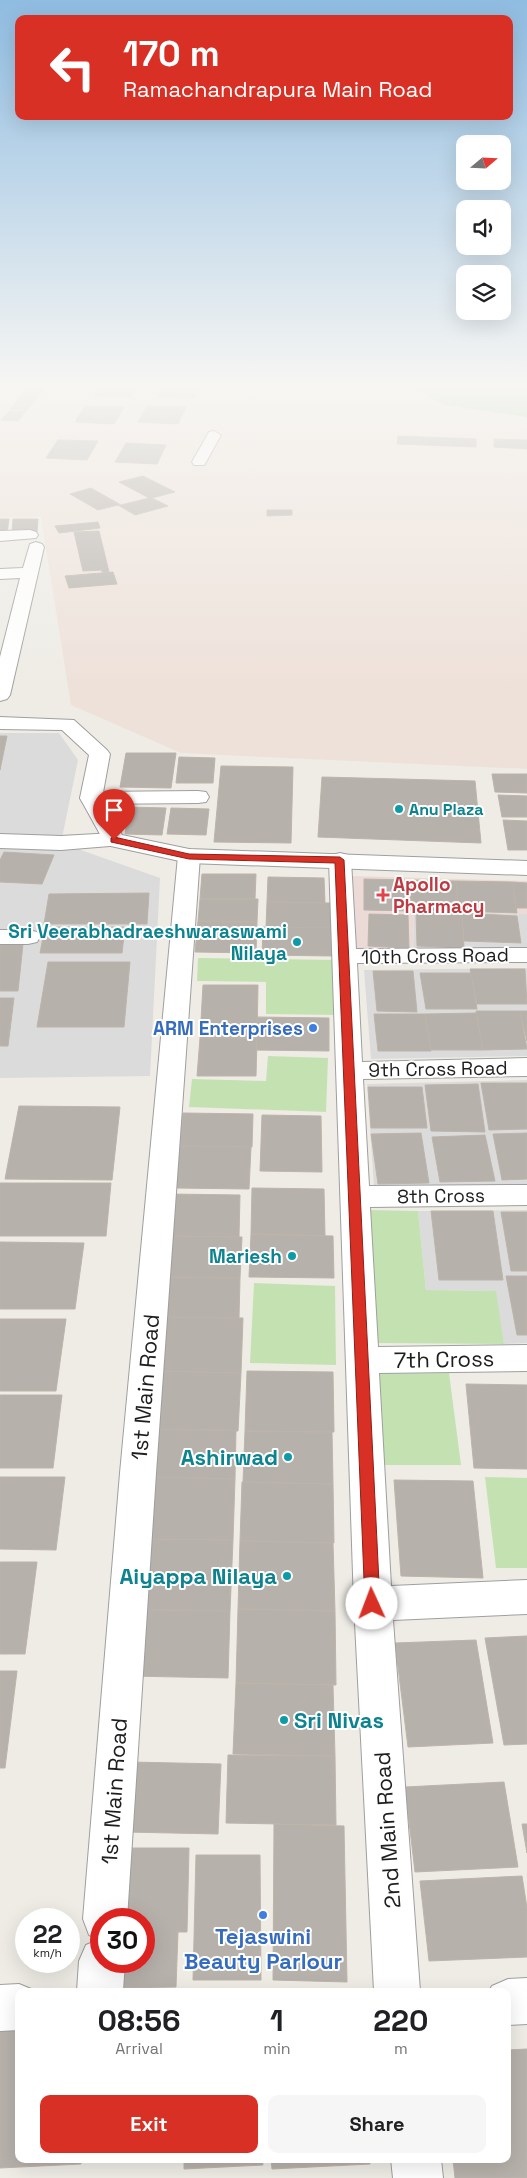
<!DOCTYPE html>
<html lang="en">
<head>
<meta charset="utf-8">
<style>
	:root { --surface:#fff; --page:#f6f6f6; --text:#202124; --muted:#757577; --accent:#d93025 }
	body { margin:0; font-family:"Space Grotesk",sans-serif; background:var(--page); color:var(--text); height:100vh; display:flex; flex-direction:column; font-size:19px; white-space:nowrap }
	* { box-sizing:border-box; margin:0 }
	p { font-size:16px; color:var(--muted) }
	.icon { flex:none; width:28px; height:28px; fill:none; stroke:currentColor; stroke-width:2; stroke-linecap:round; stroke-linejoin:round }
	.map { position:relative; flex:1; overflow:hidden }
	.side { position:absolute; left:15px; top:1988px; width:496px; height:175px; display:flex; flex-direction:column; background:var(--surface); border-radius:10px; box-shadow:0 5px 20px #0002 }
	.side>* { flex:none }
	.guide { position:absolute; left:15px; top:15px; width:498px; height:105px; border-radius:10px; box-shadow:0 5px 20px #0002; background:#d93025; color:#fff; overflow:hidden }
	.needle { width:32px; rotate:71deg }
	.buttons { position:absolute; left:456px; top:135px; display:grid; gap:10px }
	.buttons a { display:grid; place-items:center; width:55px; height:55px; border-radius:10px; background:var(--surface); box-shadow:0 5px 20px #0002; font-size:25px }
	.speed { position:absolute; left:15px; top:1908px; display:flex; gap:10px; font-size:25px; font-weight:700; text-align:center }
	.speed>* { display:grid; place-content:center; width:65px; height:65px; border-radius:50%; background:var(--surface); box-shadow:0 5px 20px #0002; line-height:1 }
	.speed small { font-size:12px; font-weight:400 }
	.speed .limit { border:8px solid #d22; background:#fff; color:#111 }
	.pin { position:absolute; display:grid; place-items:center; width:42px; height:42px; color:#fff; margin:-51px -21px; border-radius:50% 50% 50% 0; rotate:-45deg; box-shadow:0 0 5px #0007 }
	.pin .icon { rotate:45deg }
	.me { position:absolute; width:55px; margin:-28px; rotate:358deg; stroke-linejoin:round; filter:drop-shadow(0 0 4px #0008) }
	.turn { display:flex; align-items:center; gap:18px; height:105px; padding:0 25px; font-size:22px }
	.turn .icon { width:65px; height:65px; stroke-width:2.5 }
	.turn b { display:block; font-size:35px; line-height:42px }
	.eta { display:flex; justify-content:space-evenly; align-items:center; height:85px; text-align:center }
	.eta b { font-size:30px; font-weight:700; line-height:35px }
	.action { display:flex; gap:10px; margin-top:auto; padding:10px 25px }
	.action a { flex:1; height:58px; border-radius:10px; background:var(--accent); color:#fff; font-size:20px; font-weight:700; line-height:58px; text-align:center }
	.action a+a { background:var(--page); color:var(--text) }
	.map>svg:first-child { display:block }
</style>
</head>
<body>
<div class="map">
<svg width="527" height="2178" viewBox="0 0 527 2178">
	<rect width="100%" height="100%" fill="#eeece5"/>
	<path fill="#dcdbdb" d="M0 733H59L78 760 61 843 160 878 150 1076 0 1078Z
		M414 911 527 914V947L413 951Z
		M527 968V1056L371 1059 364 970Z
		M527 1080V1186L374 1187 367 1084Z
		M527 1210V1343L504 1344 495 1291 426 1290 418 1211Z"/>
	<path fill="#ecdad7" d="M351 876 527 881V914L414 911 413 951H354Z"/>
	<path fill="#eee1da" d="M0 383H527V769L181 753 71 705 41 517H0Z"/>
	<path fill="#c4e2b1" d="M198 958 337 960 339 1015 266 1014V982L197 981Z
		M268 1056 328 1058 326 1112 189 1107 192 1079 266 1081Z
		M368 1210 418 1211 426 1290 496 1291 504 1344 377 1343Z
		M254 1283 335 1286 336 1365 250 1363Z
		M449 1373 461 1465H378L371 1374Z
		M485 1477 527 1478V1568H496Z"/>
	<path fill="#a7c89f" d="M406 383H527V417L443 405Z"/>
	<path fill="#b7b1ab" stroke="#bdb4aa" d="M32 383H50L27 410 10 409Z
		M102 383H139L131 397 94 396Z
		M165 383H202L195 398 158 397Z
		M85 406 124 407 114 424 75 422Z
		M147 406 186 407 178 424 138 422Z
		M9 411H26L18 421 1 420Z
		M398 436 476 439V447L397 444Z
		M494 439 527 440V449L494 447Z
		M58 440 98 441 87 460 46 458Z
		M126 443 166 445 157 464 115 462Z
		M143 476 175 492 152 498 168 506 135 515 118 505 98 510 70 494 91 488 121 505 149 498 119 482Z
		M267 510H292V515L267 516Z
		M0 519H9L7 533H0Z
		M13 519H38L37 532 12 533Z
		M98 522 100 528 59 533 55 526Z
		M99 531 109 572H102V570L83 571 74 532Z
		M113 572 117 584 69 588 65 576Z
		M0 736H7L0 770Z
		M126 753H176L171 788 120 787Z
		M179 757 215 758 213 783H176Z
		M221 766 293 767 291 843 214 842Z
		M492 774H527V793L495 792Z
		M322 777 475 781 481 843 318 837Z
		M498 795 527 796V817H502Z
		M129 807 166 808 162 835 125 834Z
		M171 808 209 809 206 835 167 834Z
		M503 820 527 821V850H508Z
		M4 852 54 855 42 884 0 882V860Z
		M202 874H256L255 899H200Z
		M268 877 324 878 325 903 267 902Z
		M364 879 411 880 412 911 364 910Z
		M411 880 456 881 459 911 412 910Z
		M456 881 513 882 517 913 459 911Z
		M513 882 527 883V908H516Z
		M149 893 147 924H44L49 894Z
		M200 899H258L257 922 198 921Z
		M267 902 331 903V928L266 927Z
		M416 912 462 913 464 948 417 946Z
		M462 913 517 916 521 943 464 941Z
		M369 914 408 915 409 948 368 946Z
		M198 921 257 922 256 953 195 952Z
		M45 927H125L122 953H40Z
		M263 927 331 928 332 956 262 955Z
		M23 944 18 991H0V945Z
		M48 962H130L124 1027H37Z
		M470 969H525L527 1004H477Z
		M373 971H413L417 1012 377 1011Z
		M420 973H471L477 1009H426Z
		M203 985H258L257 1038H200Z
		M0 998H14L8 1046H0Z
		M476 1011H520L527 1049 483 1050Z
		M520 1011H527V1041Z
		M476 1013 483 1050H431L425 1014Z
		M374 1014H425L431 1051H378Z
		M257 1017 329 1018V1051L256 1050Z
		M200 1038H257L256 1076H197Z
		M481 1083H527V1129L489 1130Z
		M478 1084 485 1132 431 1131 425 1085Z
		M368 1087H422L427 1128H371Z
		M19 1106 120 1107 112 1180 5 1179Z
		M183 1113 253 1114 252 1147 180 1146Z
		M262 1115 321 1116 322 1172 260 1171Z
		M421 1133 429 1183 378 1184 371 1134Z
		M527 1133V1179L502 1180 493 1134Z
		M485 1135 495 1181 440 1182 432 1137Z
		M180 1146 251 1147 249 1189 176 1188Z
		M0 1183H111L106 1236H0Z
		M252 1188 324 1189 325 1236 251 1234Z
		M170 1194 240 1195 239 1237 166 1236Z
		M431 1211H493L503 1280H439Z
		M501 1212H527V1271H511Z
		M251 1234 333 1236 334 1278 249 1277Z
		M166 1236 242 1237 240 1278 162 1277Z
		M0 1242 84 1243 75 1309H0Z
		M506 1276H527V1335H517Z
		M165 1277 240 1278 239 1318 161 1317Z
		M161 1317 243 1318 241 1373 157 1371Z
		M0 1319H66L56 1391H0Z
		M155 1371 241 1373 238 1431 150 1429Z
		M247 1371 333 1372 334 1432 245 1431Z
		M466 1384 527 1385V1469L474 1468Z
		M0 1395H62L53 1468H0Z
		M150 1429 236 1430 235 1479 146 1477Z
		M245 1431 332 1432 333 1484 243 1482Z
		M0 1477H65L56 1550 0 1549Z
		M153 1477 235 1479 233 1540 148 1539Z
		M394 1480 473 1481 483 1578 401 1576Z
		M242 1482 333 1484 334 1543 240 1541Z
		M143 1539 233 1540 230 1611 137 1610Z
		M240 1541 333 1543 335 1611 238 1609Z
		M0 1562H37L25 1654H0Z
		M135 1609 230 1611 228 1678 129 1676Z
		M238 1609 335 1611 336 1685 236 1683Z
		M527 1636V1744L504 1745 485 1638Z
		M476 1640 493 1743 408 1747 395 1643Z
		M0 1671H17L5 1768H0Z
		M236 1683 333 1685 335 1756 233 1754Z
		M228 1755 335 1756 336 1825 226 1823Z
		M131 1762 221 1764 218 1834 126 1832Z
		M504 1782 518 1867 415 1872 405 1787Z
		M274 1824 344 1826 347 1982 273 1980Z
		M522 1824H527V1853Z
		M124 1848H189L187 1932H178L176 1987 115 1988 117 1961H144V1919H120Z
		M196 1855H260L261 1980H193Z
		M522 1876 527 1908V1957L429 1961 420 1881Z
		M19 2029V2159H81V2164L0 2168V2030Z
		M527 2049V2178H455L453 2159H508V2050Z
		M184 2159H262L263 2165 184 2169Z
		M271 2159H370V2164L272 2169Z"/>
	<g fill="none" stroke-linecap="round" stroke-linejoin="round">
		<defs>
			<path id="minor" d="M214 431 221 435 206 462 204 465H194L192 462 209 432Z
				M30 530 36 532 38 535 36 538 0 541V531Z
				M36 542 42 544 44 547 10 695 7 699 0 701V657L20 578 0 579V569L23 568 30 544Z
				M198 791 206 792 209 797 206 802 198 803 91 804 83 803 80 798 83 793 91 792Z
				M114 833 122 835 125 840 122 845 61 850 0 848V834L61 836Z
				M189 849 197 851 200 856 156 1473 127 1919H101V1961H125L123 1991H77L79 1961 86 1945 100 1939 89 1935 83 1919 120 1473 178 856 181 851Z
				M340 853 348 855 351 860 356 949 527 948V962L357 963 362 1062 527 1058V1076L363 1079 369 1186 527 1185V1205L370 1207 378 1347 527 1345V1371L379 1373 391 1586 527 1580V1614L393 1620 420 1991H374L354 1604 329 860 332 855Z
				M0 930H28L37 932 40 937 37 942 28 944H0Z
				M527 1978V2024L508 2025V1991H489L492 1986 508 1979Z
				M19 1984 36 1991H19V2030L0 2031V1985Z
				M391 2159H441L443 2178H393Z"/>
			<path id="tertiary" d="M0 717 74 720 107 750 110 754 102 798 122 835 189 849 527 861V875L189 863 106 845 80 798 89 755 62 730 0 729Z"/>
		</defs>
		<use href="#minor" stroke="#9f9f9f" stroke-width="2"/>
		<use href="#tertiary" stroke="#9f9f9f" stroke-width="2"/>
		<use href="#minor" fill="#fff" fill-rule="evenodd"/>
		<use href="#tertiary" fill="#fff" fill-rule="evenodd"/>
	</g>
	<linearGradient id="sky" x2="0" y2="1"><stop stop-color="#8fbce1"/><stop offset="0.56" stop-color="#f7f6f3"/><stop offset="1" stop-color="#f7f6f3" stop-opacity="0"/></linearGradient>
	<rect width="527" height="688" fill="url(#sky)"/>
	<path fill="#d93025" stroke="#8d1f18" d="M114 837 189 854 340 857 344 860 380 1604 378 1609 372 1611 367 1609 365 1604 335 863 189 859 111 842V838Z"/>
	<g fill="#0f9aa8" stroke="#fff" stroke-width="2">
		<circle cx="399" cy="809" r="5"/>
		<circle cx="297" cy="942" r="5"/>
		<circle cx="292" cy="1256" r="5"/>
		<circle cx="288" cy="1457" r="5"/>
		<circle cx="287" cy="1576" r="5"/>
		<circle cx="284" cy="1720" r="5"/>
	</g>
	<path fill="#e0444e" stroke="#fff" stroke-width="2" d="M380.5 887.5h5v5h5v5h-5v5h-5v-5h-5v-5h5z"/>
	<g fill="#3f7fe0" stroke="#fff" stroke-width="2">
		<circle cx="313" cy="1028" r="5"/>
		<circle cx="263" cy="1915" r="5"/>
	</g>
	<g text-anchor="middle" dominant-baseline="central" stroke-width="4" stroke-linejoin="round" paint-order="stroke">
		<g font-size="16" font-weight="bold" fill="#0d838f" stroke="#fff" text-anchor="start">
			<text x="409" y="809">Anu Plaza</text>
		</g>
		<g font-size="19" font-weight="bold" fill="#be3a42" stroke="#fff" text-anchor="start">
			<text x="393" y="884">Apollo<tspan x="393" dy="22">Pharmacy</tspan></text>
		</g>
		<g font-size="19" font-weight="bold" fill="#0d838f" stroke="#fff" text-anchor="end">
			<text x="287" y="931">Sri Veerabhadraeshwaraswami<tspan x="287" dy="22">Nilaya</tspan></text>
			<text x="282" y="1256">Mariesh</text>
		</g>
		<g font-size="19" fill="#1e1e1e" stroke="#fff">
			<text transform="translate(435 956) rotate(-1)">10th Cross Road</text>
			<text transform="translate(438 1069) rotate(-1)">9th Cross Road</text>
			<text transform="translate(441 1196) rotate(-1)">8th Cross</text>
		</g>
		<g font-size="19" font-weight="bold" fill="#366cbe" stroke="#fff" text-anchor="end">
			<text x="303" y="1028">ARM Enterprises</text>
		</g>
		<g font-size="22" fill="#1e1e1e" stroke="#fff">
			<text transform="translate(444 1359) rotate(-1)">7th Cross</text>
			<text transform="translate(145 1387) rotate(-85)">1st Main Road</text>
			<text transform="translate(114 1791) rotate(-86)">1st Main Road</text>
			<text transform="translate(387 1830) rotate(-94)">2nd Main Road</text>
		</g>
		<g font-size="22" font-weight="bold" fill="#0d838f" stroke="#fff" text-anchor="end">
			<text x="278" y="1457">Ashirwad</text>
			<text x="277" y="1576">Aiyappa Nilaya</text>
			<text x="294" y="1720" text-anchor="start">Sri Nivas</text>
		</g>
		<g font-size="22" font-weight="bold" fill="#366cbe" stroke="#fff">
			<text x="263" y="1936">Tejaswini<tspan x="263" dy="25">Beauty Parlour</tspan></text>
		</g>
	</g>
</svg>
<div class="buttons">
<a><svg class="needle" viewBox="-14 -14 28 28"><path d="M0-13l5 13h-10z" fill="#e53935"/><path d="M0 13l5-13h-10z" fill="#757577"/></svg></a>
<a><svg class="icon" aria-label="sound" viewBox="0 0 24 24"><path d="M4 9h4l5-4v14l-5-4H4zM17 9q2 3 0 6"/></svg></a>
<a><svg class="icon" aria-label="layers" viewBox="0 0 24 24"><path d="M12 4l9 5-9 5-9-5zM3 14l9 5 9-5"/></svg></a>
</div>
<div class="speed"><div>22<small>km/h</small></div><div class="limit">30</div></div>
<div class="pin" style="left:114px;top:840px;background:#d93025"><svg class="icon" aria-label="arrive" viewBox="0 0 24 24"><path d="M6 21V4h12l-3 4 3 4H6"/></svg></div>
<svg class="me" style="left:372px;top:1604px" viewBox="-20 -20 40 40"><circle r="19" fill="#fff"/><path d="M0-13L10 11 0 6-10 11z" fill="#d93025"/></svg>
<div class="guide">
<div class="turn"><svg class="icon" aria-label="left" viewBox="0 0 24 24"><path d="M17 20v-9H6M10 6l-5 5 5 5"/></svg><div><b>170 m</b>Ramachandrapura Main Road</div></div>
</div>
<section class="side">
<div class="eta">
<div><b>08:56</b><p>Arrival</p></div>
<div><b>1</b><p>min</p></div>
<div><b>220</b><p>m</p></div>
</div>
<div class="action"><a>Exit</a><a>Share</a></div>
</section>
</div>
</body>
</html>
